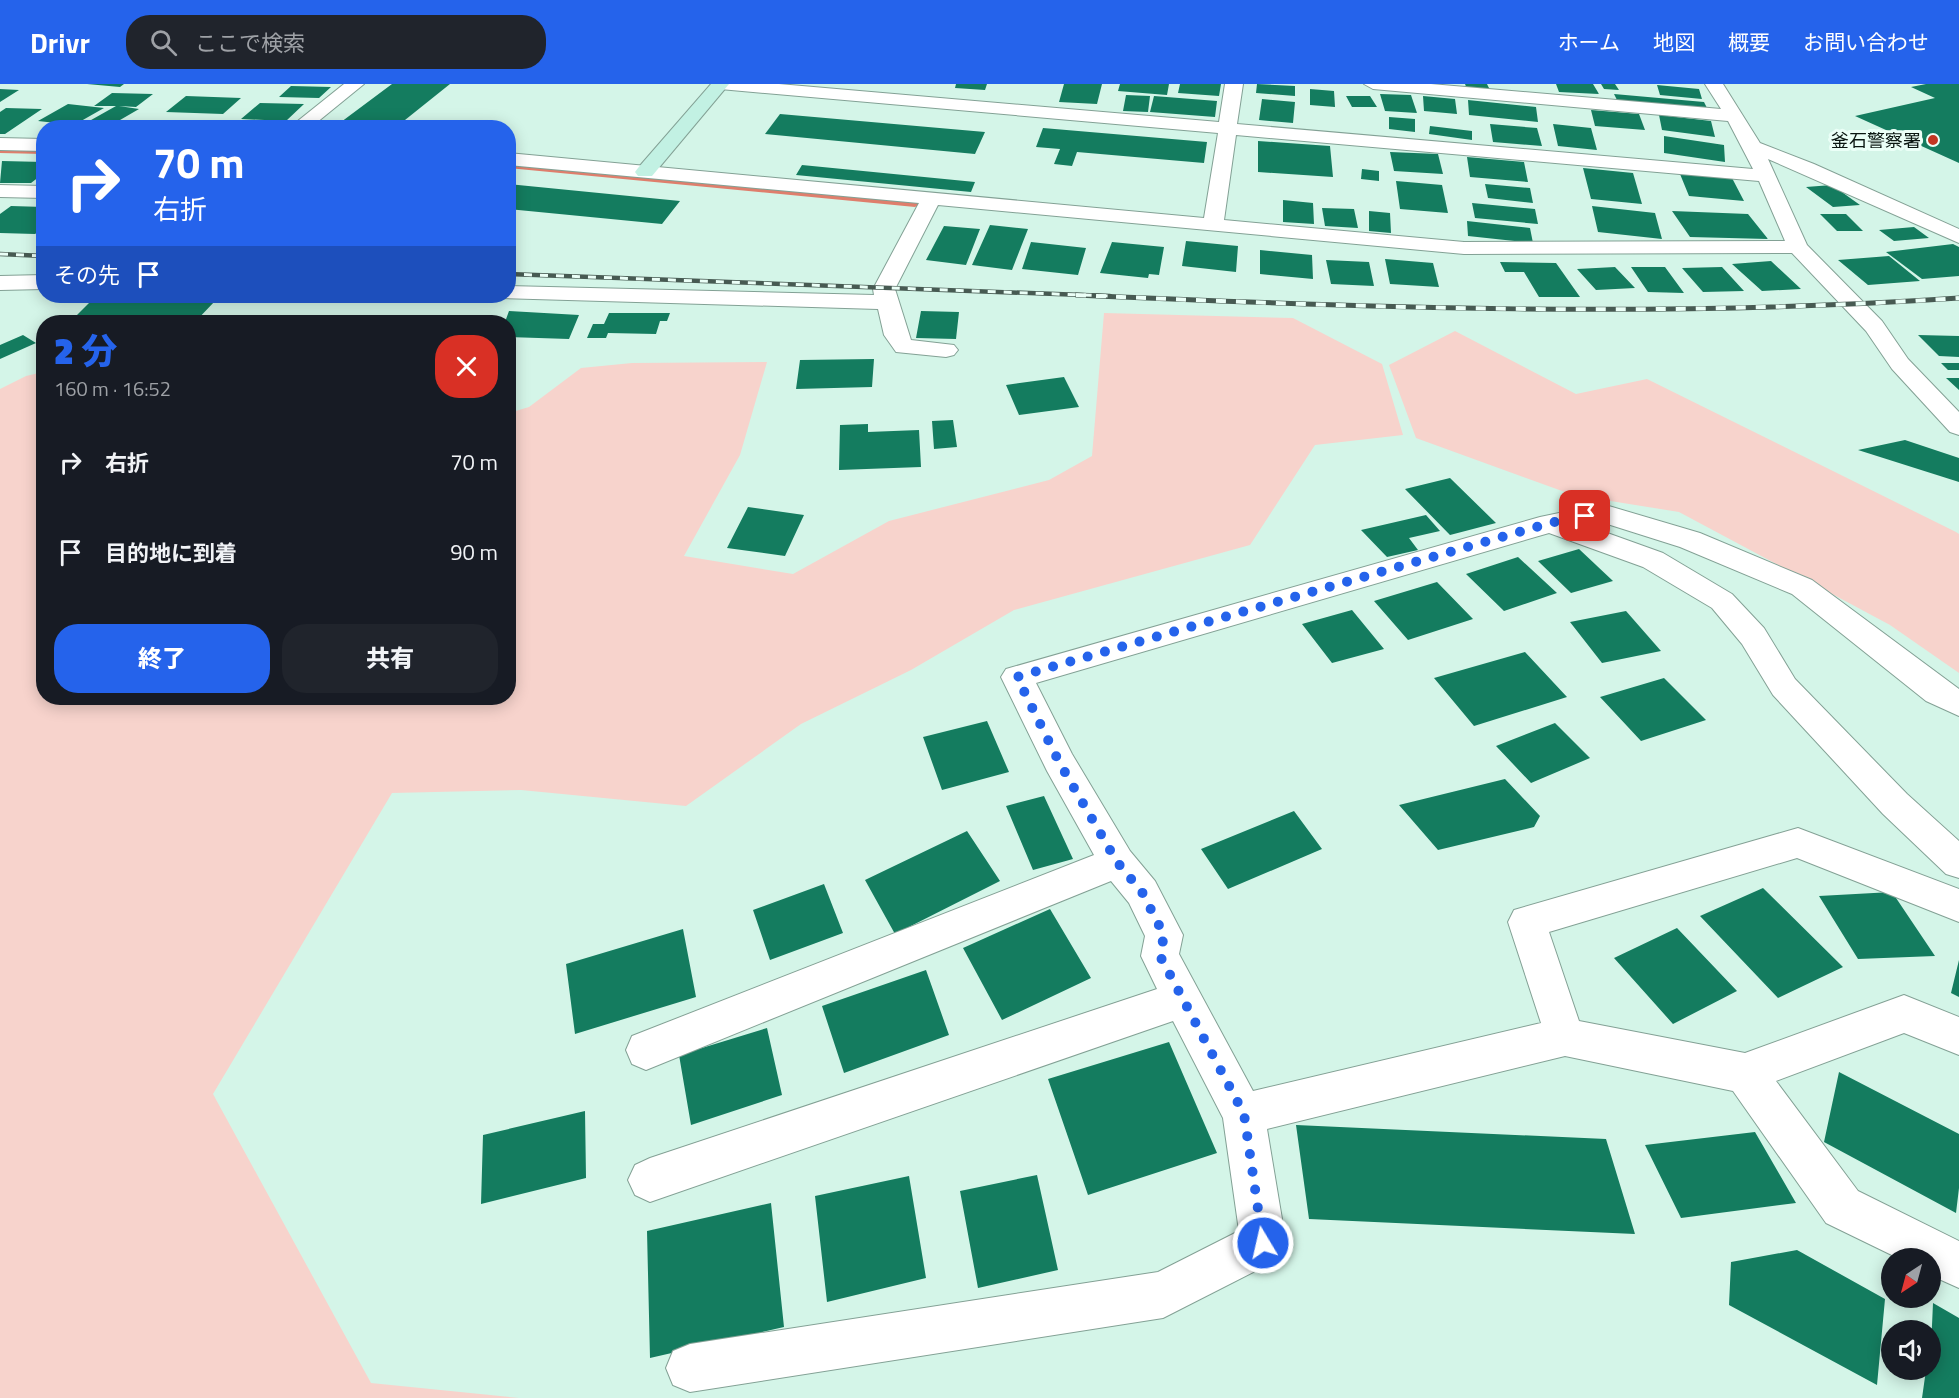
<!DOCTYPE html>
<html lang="ja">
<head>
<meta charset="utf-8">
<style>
	:root { --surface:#171b24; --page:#20242c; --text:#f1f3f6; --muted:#9ea1a6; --accent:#2563eb }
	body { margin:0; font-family:"Titillium Web","Noto Sans JP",sans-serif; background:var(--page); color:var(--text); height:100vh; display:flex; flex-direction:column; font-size:22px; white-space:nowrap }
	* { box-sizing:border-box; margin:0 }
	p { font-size:20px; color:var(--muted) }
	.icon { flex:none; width:33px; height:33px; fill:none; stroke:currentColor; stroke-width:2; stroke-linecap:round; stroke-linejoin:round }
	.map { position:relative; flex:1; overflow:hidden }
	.side { position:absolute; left:36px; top:231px; width:480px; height:390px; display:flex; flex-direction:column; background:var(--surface); border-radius:24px; box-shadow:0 3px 15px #0003 }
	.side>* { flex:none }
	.hud { position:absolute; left:36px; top:36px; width:480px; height:183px; border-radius:24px; box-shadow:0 3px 15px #0003; background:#2563eb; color:#fff; overflow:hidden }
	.needle { width:39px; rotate:216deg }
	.controls { position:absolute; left:1881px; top:1164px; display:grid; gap:12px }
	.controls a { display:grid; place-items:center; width:60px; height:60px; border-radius:50%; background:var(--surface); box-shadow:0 3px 15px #0003; font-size:30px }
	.pin { position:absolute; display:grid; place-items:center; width:51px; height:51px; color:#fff; margin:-26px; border-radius:12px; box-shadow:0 3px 9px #0006 }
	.me { position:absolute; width:66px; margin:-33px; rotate:351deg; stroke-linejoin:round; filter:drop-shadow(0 0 4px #0008) }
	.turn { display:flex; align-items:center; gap:21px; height:126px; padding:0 18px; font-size:27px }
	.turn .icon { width:78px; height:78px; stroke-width:2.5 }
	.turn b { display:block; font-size:42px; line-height:51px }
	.then { display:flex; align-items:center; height:57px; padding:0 18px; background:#0003; gap:12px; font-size:22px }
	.round { display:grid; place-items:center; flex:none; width:63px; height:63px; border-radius:24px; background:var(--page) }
	.head { display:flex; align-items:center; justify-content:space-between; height:102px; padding:0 18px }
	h1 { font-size:36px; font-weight:800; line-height:45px; color:var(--accent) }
	.action { display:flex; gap:12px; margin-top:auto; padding:12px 18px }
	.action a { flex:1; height:69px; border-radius:24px; background:var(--accent); color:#fff; font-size:24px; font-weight:800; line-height:69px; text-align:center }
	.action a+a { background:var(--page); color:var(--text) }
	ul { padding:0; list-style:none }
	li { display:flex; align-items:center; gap:18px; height:90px; padding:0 18px }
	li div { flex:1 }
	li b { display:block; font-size:22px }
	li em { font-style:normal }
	header { display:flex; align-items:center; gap:36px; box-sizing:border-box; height:84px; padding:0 30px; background:var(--accent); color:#fff }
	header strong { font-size:28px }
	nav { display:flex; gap:33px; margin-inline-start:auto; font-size:21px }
	.search { width:420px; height:54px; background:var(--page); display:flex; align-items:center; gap:15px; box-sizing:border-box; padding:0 21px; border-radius:24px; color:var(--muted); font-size:22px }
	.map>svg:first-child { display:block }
</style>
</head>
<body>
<header>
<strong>Drivr</strong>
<div class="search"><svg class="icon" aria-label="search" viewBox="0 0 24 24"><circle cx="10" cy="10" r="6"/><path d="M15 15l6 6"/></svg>ここで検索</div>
<nav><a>ホーム</a><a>地図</a><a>概要</a><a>お問い合わせ</a></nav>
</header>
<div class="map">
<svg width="1959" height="1314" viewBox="0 0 1959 1314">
	<rect width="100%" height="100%" fill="#d4f5e8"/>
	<path fill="#f7d3cc" d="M1104 229 1293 234 1382 280 1403 351 1315 361 1250 461 1014 526 911 586 801 640 686 722 521 706 392 709 213 1010 371 1299 519 1314H0V305L26 292 43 288 44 614H508L509 329 529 323 581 284 632 279 767 278 740 371 684 472 793 490 889 437 1049 396 1092 372Z
		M1455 247 1576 310 1647 295 1956 448 1959 450V589L1890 541 1679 428 1573 411 1416 354 1389 281Z"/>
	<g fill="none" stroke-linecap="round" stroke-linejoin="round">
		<path fill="#df7e6c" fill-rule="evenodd" d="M0 63 44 64V70L0 69Z
			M508 78 915 117 920 120 915 123 508 84Z"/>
	</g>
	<path fill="#147c5f" d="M87 0H124L120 3Z
		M392 0H450L395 44H333Z
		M956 0H987L985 6 955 4Z
		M1064 0H1102L1097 20 1059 18Z
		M1120 0H1169L1167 11 1118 7Z
		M1180 0H1221L1219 12 1178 9Z
		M1257 0 1295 2V12L1256 9Z
		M1465 0H1487L1490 6 1467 5Z
		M1556 0H1593L1599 10 1559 8Z
		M1601 0H1615L1619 6 1604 5Z
		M1926 0H1959V79L1855 32 1935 14 1911 3Z
		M1657 1 1699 5 1702 15 1660 11Z
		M291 2 331 3 319 14 279 13Z
		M0 5 19 6 0 18Z
		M1310 5 1334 7 1335 23 1310 21Z
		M112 9 153 10 136 23 119 22 139 25 108 43 84 40 116 22H94Z
		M1380 10 1411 11 1417 29 1385 27Z
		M1614 10 1704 18 1708 26 1618 18Z
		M1126 11 1150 12 1148 28 1123 27Z
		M186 12 241 14 223 30 166 28Z
		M1154 12 1217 17 1215 33 1150 28Z
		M1346 12H1370L1377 23H1352Z
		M1423 12 1455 15 1457 30 1424 27Z
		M1262 15 1295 18 1293 39 1259 36Z
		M1468 16 1536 23 1538 38 1469 31Z
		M260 19 304 20 286 37 241 35Z
		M68 20 104 24 74 41 38 37Z
		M6 24 42 25 5 50H0V28Z
		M1591 26 1639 30 1645 46 1595 42Z
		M780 30 985 48 975 70 765 50Z
		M1659 31 1711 37 1715 53 1662 46Z
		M1389 33 1415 35V48L1389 45Z
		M1490 40 1537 44 1542 62 1493 58Z
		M1553 40 1591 44 1597 66 1558 62Z
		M1430 42 1472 47V56L1429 50Z
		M1043 44 1207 58 1204 79 1077 68 1072 82 1054 80 1060 65 1036 63Z
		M1664 52 1724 61 1725 78 1664 69Z
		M1258 57 1330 62 1333 93 1258 88Z
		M1390 68 1438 70 1443 90 1394 87Z
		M1467 73 1524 78 1528 98 1470 93Z
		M2 77 44 78V89L31 99H0Z
		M802 81 975 98 971 108 796 91Z
		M1583 84 1633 89 1642 120 1591 115Z
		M1362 85 1379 87V97L1361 95Z
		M1680 90 1732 94 1744 117 1689 112Z
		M1396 97 1442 101 1448 129 1400 125Z
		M508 100 680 117 662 140 508 125Z
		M1485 100 1530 104 1533 119 1488 114Z
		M1832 101 1860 121 1833 123 1806 103Z
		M1283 116 1313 119 1314 140 1283 138Z
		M1472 119 1535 125 1538 140 1475 134Z
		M11 122 44 123V144L35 150 0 149V130Z
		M1592 122 1655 129 1662 155 1598 148Z
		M1322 124 1354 125 1358 144 1325 142Z
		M1369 127 1390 129 1391 149 1369 147Z
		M1672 127 1748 130 1768 155 1690 153Z
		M1820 130H1846L1863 147H1837Z
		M1467 137 1530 144 1533 159 1468 152Z
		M990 141 1028 145 1012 186 972 181Z
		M944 142 980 145 966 181 926 176Z
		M1914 143 1929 154 1894 157 1879 146Z
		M1186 157 1238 162 1236 188 1182 182Z
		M1031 158 1086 164 1078 191 1022 185Z
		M1112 158 1164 163 1159 191 1149 190 1148 194 1100 189Z
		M1953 160 1959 163V192L1922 195 1886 168Z
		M1260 166 1312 171 1313 195 1260 190Z
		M1889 172 1920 197 1868 201 1838 176Z
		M1385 175 1433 179 1439 203 1390 200Z
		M1326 176 1369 178 1374 202 1331 200Z
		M1771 177 1801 205 1762 207 1732 180Z
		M1500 178 1556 179 1580 213H1539L1524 188H1505Z
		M1615 183 1635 204 1596 206 1577 185Z
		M1631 183H1665L1684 209 1648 208Z
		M1722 183 1744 207 1703 208 1682 184Z
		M93 215 152 216 215 217 195 238H70Z
		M509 227 579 231 569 255 508 253V238H505Z
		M921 227 959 228 956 255 916 254Z
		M609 229H670L667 237H660L656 250 608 249 606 254H587L593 240H604Z
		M23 251 36 259 0 275V261Z
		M1918 251 1959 252V273L1939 272Z
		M874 275 872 303 796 305 800 276Z
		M1941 279H1959V286H1948Z
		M1064 293 1079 323 1019 331 1006 301Z
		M1946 294H1959V306Z
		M953 336 957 363 934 365 932 337Z
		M868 340V348L919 346 921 383 839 386 840 341Z
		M1905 356 1959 374V398L1858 366Z
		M1450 394 1496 439 1450 451 1405 405Z
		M748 423 804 431 785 472 727 464Z
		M1426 431 1440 447 1409 454 1418 466 1387 473 1361 446Z
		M1579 465 1613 497 1571 509 1538 477Z
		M1518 473 1557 509 1504 527 1466 490Z
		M1437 498 1473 535 1408 556 1374 517Z
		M1352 526 1384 565 1332 579 1302 540Z
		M1626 527 1661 567 1602 579 1570 538Z
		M1525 568 1567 613 1474 642 1434 594Z
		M1664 594 1706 636 1641 657 1600 613Z
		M987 637 1009 688 942 706 923 653Z
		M1555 639 1590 674 1531 699 1496 662Z
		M1505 695 1540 732 1534 743 1438 766 1399 721Z
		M1044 712 1073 775 1033 786 1006 722Z
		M1294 727 1322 765 1228 805 1201 765Z
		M967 747 1000 797 895 850 865 796Z
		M824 800 843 849 770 876 753 826Z
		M1763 804 1843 883 1778 914 1700 832Z
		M1892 808 1935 872 1858 875 1819 812Z
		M1050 825 1091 894 1002 936 963 864Z
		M1677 844 1737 907 1673 940 1614 874Z
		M683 845 696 913 575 950 566 880Z
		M1959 876V913L1951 909Z
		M926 886 949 951 844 989 822 922Z
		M767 944 782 1011 691 1041 679 971Z
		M1169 958 1217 1069 1088 1111 1048 995Z
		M1839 988 1959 1050V1104L1956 1129 1824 1058Z
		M585 1027 586 1094 481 1120 483 1051Z
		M1296 1041 1606 1055 1635 1150 1309 1135Z
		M1755 1048 1796 1119 1681 1134 1645 1061Z
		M1037 1091 1058 1186 978 1204 960 1107Z
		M909 1092 926 1194 827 1218 815 1112Z
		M771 1119 784 1243 650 1274 647 1147Z
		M1797 1166 1885 1215 1877 1301 1729 1221 1731 1178Z
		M1933 1219 1959 1234V1314H1922L1926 1286H1930Z"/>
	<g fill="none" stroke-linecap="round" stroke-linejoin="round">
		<defs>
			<path id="street" d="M344 0H364L310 44H289Z
				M711 0H779L1219 38 1225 0H1243L1237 40 1753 85 1728 37 1373 5 1364 0H1431L1721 25 1705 0H1723L1760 59 1814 80 1959 145V159L1768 75 1807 161 1882 237 1908 275 1959 328V351L1950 348 1892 285 1866 247 1792 169 1464 170 938 121 895 205 911 256 954 261 958 266 954 271 946 273 896 268 884 251 878 225 500 214 499 212H508V202L874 211 873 205 919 119 508 81V69L1204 134 1218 49 720 5ZM1236 51 1759 97 1785 157 1464 158 1224 136Z
				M0 54 44 55V67L0 66Z
				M0 101 44 102V114L0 113Z
				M44 191V205L0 206V192Z
				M1602 420 1700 449 1812 496 1959 605V632L1926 617 1792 510 1680 463 1601 438 1585 441 1663 469 1732 510 1764 544 1795 595 1907 710 1959 757V794L1946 790 1883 730 1773 611 1742 560 1712 524 1643 483 1549 449 1036 599 1072 670 1130 767 1155 797 1183 851 1179 870 1253 1007 1541 939 1508 838 1514 826 1777 750 1798 744 1959 805V838L1797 774 1549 848 1579 937 1745 969 1904 911 1959 933V971L1904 949 1776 997 1858 1107 1959 1157V1204L1930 1191V1174H1898L1826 1139 1733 1007 1565 972 1267 1045 1286 1159 1279 1175 1163 1234 690 1308 673 1301 666 1284 673 1267 690 1260 1158 1188 1239 1147 1223 1034 1173 937 650 1118 635 1111 628 1096 635 1081 650 1074 1157 905 1141 872 1145 852 1129 819 1111 797 646 986 632 980 626 966 632 952 1094 771 1047 687 1001 593 1006 585 1540 433Z"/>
			<path id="secondary" d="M711 0H729L652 92H638L635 88 638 84Z"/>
		</defs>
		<use href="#street" stroke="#83a195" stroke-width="2"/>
		<use href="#secondary" stroke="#83a195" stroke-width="2"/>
		<use href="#street" fill="#fff" fill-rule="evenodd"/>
		<use href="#secondary" fill="#c2f1e3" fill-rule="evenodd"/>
		<defs>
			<path id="rail-far1" d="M0 170 44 172
				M508 190 1110 212"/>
			<path id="rail" d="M1076 211C1371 224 1664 234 1959 214"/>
		</defs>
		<use href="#rail-far1" stroke="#475a52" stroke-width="4.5"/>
		<use href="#rail" stroke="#475a52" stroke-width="5"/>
		<use href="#rail-far1" stroke="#ebfff7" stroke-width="3" stroke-dasharray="8" stroke-linecap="butt"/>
		<use href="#rail" stroke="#ebfff7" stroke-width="4" stroke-dasharray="10" stroke-linecap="butt"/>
	</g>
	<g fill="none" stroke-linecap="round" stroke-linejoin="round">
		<path stroke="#2563eb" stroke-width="10" stroke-dasharray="0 18" d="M1263 1159 1244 1030 1160 872 1164 851 1142 808 1117 778 1059 678 1017 593 1550 439 1585 432"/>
	</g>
	<circle fill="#c23622" stroke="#ebfff7" stroke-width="2" cx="1933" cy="56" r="6"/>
	<g text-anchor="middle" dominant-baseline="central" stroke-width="6" stroke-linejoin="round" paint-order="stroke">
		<g font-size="18" fill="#0a1611" stroke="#ebfff7" text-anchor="end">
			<text x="1921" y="56">釜石警察署</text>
		</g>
	</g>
</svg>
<div class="controls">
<a><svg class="needle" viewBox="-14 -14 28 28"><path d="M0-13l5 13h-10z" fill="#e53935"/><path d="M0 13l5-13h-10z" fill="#9ea1a6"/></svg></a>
<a><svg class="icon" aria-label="sound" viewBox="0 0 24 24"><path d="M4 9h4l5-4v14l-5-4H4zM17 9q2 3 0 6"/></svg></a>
</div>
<div class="pin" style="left:1585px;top:432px;background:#d93025"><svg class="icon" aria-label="arrive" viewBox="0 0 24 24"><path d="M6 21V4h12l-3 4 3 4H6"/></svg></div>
<svg class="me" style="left:1263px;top:1159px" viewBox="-20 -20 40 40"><circle r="17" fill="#2563eb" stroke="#fff" stroke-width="3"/><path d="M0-11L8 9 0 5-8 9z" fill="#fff"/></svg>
<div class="hud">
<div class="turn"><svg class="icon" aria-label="right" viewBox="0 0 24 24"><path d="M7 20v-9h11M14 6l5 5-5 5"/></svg><div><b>70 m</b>右折</div></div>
<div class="then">その先<svg class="icon" aria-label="arrive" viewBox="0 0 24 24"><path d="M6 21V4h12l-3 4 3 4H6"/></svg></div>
</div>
<section class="side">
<div class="head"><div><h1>2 分</h1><p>160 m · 16:52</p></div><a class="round" style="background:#d93025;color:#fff"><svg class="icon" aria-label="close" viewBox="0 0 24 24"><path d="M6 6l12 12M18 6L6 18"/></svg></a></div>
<ul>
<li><svg class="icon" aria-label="right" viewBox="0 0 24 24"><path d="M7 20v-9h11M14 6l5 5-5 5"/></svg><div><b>右折</b></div><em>70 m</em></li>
<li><svg class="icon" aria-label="arrive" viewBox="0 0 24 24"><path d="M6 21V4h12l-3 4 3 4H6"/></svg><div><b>目的地に到着</b></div><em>90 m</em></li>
</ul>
<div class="action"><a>終了</a><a>共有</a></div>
</section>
</div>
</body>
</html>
